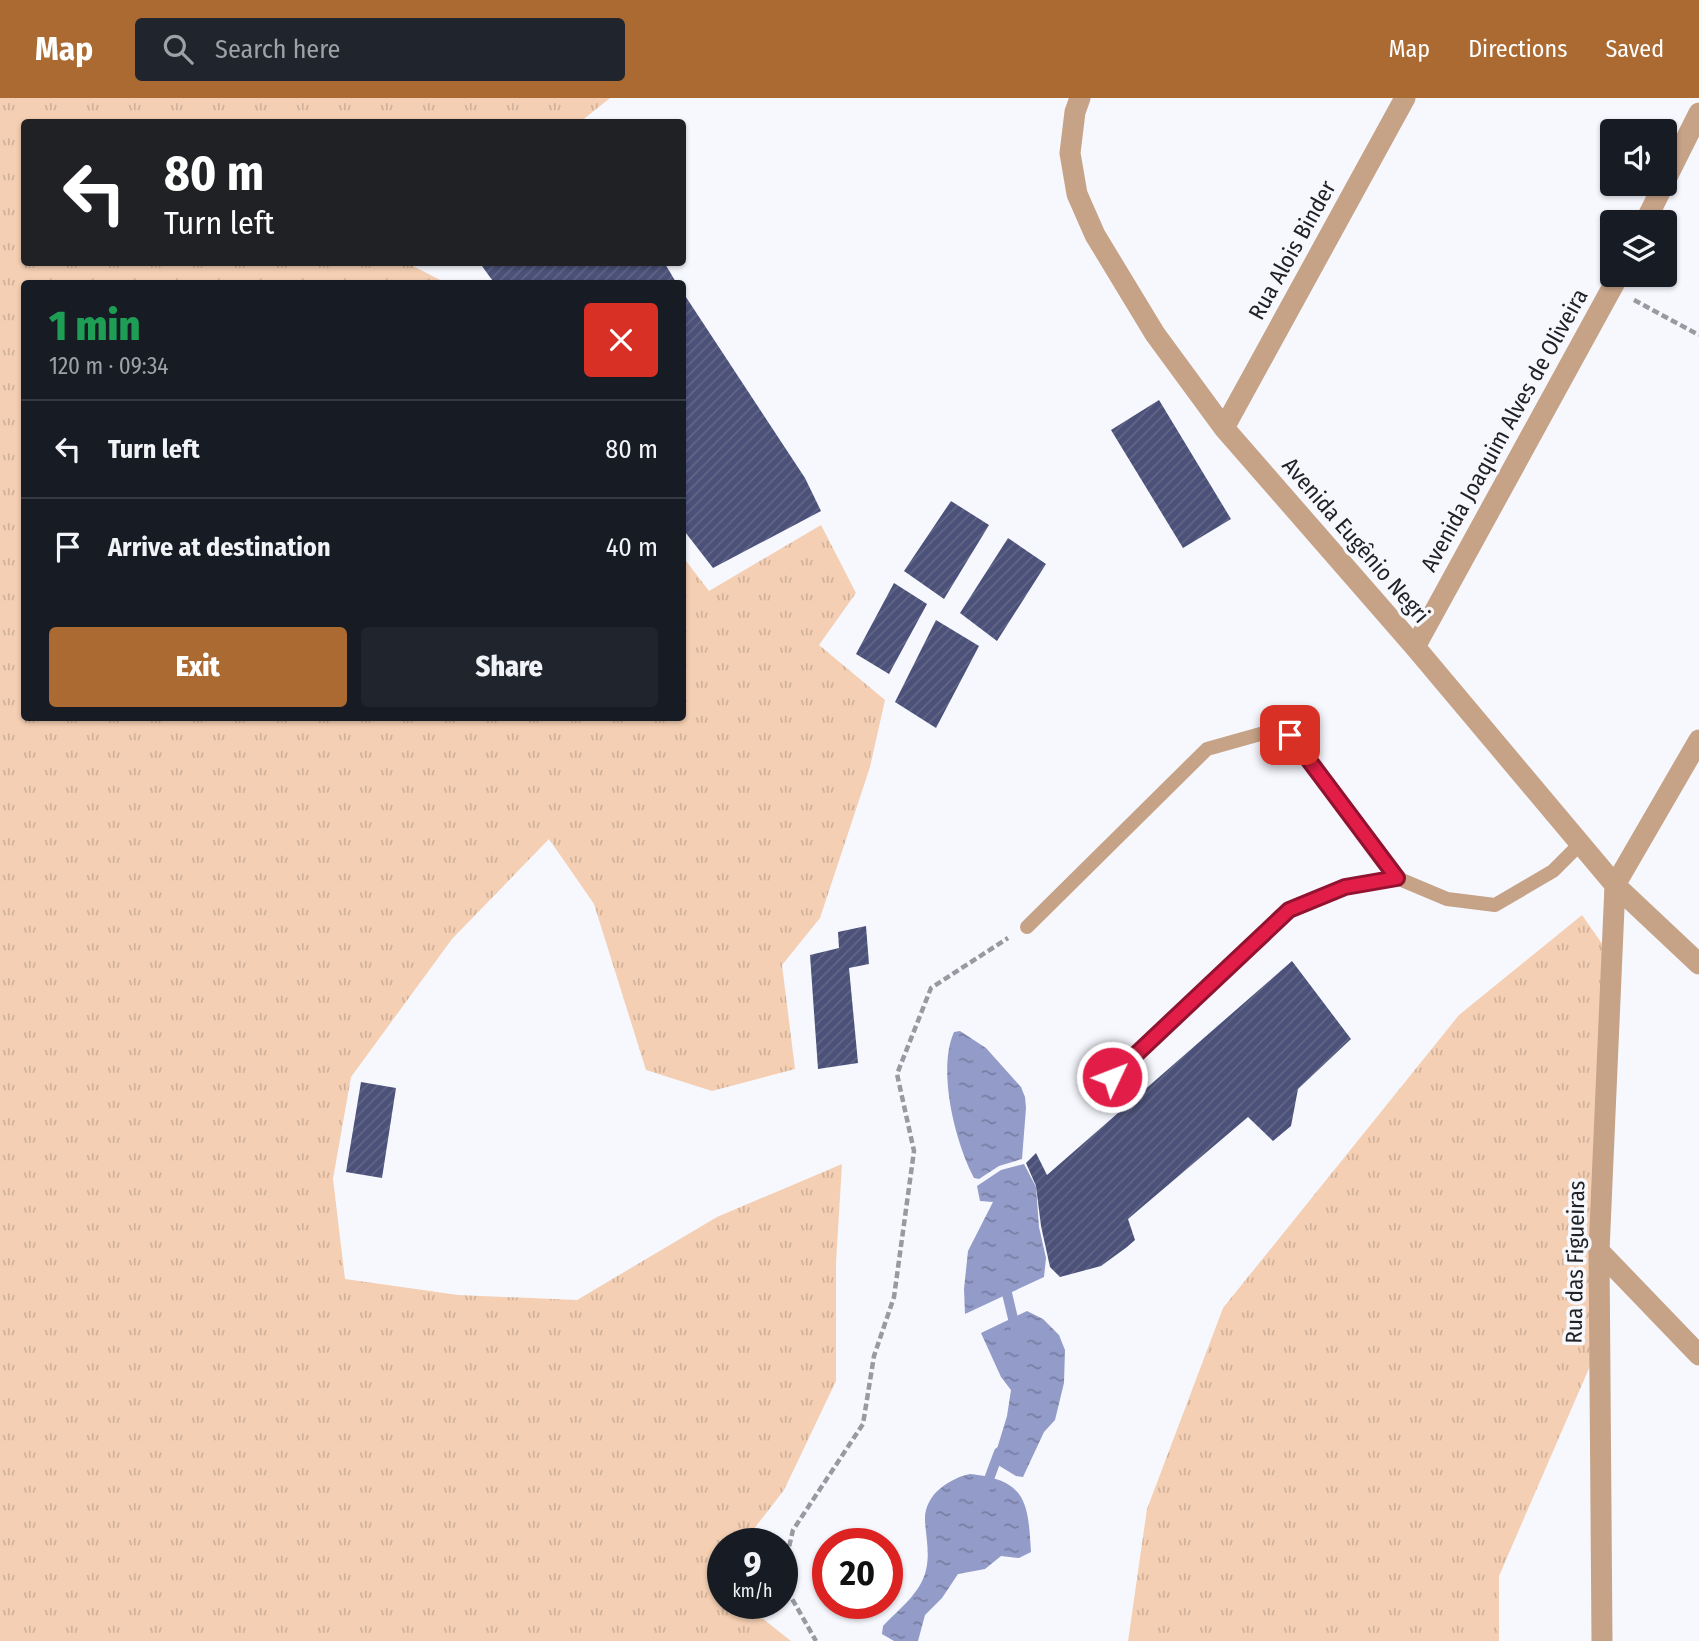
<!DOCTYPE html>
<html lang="en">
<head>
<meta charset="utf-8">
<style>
	:root { --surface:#171b24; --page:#20242c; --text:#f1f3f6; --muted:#9ea1a6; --line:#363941; --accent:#aa6a32 }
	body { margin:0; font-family:"Fira Sans Condensed",sans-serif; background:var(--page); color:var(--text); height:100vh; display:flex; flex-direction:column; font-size:26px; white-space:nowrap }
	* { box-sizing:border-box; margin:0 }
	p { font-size:23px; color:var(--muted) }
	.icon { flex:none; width:38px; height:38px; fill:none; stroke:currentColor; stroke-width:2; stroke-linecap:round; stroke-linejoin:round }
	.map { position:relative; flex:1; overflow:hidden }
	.sheet { position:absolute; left:21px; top:182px; width:665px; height:441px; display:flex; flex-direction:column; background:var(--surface); border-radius:7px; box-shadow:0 2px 5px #0004 }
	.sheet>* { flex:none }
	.guide { position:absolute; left:21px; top:21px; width:665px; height:147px; border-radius:7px; box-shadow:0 2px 5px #0004; background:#202124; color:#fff; overflow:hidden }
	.fabs { position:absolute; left:1600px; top:21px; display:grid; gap:14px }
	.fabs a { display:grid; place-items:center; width:77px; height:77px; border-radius:7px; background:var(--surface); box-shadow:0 2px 5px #0004; font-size:35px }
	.speed { position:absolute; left:707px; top:1430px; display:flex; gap:14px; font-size:35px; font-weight:700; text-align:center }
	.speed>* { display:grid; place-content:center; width:91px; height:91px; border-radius:50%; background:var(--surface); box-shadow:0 2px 5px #0004; line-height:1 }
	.speed small { font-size:18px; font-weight:400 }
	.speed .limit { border:10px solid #d22; background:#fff; color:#111 }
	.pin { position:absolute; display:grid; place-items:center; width:60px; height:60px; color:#fff; margin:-30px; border-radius:14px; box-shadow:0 4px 10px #0006 }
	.me { position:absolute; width:77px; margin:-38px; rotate:47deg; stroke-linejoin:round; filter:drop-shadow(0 0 5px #0008) }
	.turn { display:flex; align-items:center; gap:24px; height:147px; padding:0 28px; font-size:32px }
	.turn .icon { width:91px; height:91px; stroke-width:2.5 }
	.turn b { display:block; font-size:49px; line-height:60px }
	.round { display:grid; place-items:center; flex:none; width:74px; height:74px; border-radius:7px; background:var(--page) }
	.summary { display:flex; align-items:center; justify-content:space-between; height:119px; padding:0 28px }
	h1 { font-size:42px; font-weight:800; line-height:52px; color:#1e9e55 }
	.primary-button { display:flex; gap:14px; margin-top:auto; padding:14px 28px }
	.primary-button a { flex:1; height:80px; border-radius:7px; background:var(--accent); color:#fff; font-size:28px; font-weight:800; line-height:80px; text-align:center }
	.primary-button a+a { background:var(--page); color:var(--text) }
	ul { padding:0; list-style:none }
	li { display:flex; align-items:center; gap:21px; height:98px; padding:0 28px; border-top:2px solid var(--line) }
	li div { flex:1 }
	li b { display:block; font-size:26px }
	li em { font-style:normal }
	header { display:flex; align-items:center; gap:42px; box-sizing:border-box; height:98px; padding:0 35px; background:var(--accent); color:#fff }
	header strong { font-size:33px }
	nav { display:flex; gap:38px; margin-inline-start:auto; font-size:24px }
	.search { width:490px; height:63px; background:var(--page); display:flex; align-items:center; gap:18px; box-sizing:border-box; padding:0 24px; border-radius:7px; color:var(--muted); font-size:26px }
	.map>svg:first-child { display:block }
</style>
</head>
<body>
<header>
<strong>Map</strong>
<div class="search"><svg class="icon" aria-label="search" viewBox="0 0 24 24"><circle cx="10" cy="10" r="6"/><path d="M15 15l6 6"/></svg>Search here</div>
<nav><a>Map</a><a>Directions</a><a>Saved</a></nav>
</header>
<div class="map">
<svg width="1699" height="1543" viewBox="0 0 1699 1543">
	<defs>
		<pattern id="grass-tufts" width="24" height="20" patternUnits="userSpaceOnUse" patternTransform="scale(1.75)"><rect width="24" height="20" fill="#f4cfb3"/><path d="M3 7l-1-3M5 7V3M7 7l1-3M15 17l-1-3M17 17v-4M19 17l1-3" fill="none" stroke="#d1b19a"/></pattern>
		<pattern id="water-ripples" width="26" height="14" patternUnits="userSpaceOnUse" patternTransform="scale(1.75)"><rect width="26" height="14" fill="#939bc8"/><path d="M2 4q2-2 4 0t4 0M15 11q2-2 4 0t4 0" fill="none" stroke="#787ea2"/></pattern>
		<pattern id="building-hatch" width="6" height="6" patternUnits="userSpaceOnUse" patternTransform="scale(1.75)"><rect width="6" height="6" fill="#4b5179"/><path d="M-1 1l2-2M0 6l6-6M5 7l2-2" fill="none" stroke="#626787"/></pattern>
	</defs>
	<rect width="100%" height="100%" fill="#f6f8fe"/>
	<path fill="url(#grass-tufts)" d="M0 0H610L580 24H24V164L413 165 411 167 446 185 24 186V620H682L683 459 709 493 821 427 856 495 819 547 885 602 870 669 820 820 782 867 795 971 712 993 646 972 594 806 549 741 452 841 351 979 333 1081 345 1181 458 1197 577 1202 717 1119 842 1066 836 1165V1283L784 1392 743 1445 723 1446V1505H743L791 1543H0Z
		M1582 817 1610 857 1590 1268 1499 1478V1543H1128L1147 1411 1223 1210 1459 917Z"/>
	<path fill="url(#water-ripples)" d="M960 933 986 950 1021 989 1025 999 1026 1010 1022 1061 999 1068 979 1081 974 1080C955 1044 937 972 954 934Z
		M1024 1066 1036 1089 1039 1129 1046 1160 1044 1179 965 1216 964 1191 968 1153 993 1104 980 1103 977 1088 1001 1072Z
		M1027 1213 1043 1221 1059 1237 1065 1252 1064 1285 1055 1322 1044 1334 1023 1379 1016 1378 993 1364 1007 1318 1011 1292 1001 1279 981 1235Z
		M970 1376C1026 1382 1028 1403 1031 1454L1019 1460 1001 1458 985 1471 958 1476 942 1500 925 1517 918 1543H894L882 1536 883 1528C898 1512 921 1495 926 1472 930 1456 926 1439 925 1423 924 1397 948 1381 970 1376Z"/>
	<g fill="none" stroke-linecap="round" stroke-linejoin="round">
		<path stroke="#939bc8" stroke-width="10" d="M1005 1187 1016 1233
			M986 1389 999 1354"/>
	</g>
	<path fill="url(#building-hatch)" d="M479 164H664L677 186H495Z
		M682 193 805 380 821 413 713 470 682 430Z
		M1159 302 1231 421 1183 450 1111 332Z
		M951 403 989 427 944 501 904 473Z
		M1008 440 1046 466 997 543 960 515Z
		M894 485 927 506 889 576 856 556Z
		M936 522 979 548 936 630 895 604Z
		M866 828 869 866 849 870 858 965 818 971 810 857 839 850 838 834Z
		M1292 863 1351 941 1298 991 1291 1028 1273 1043 1248 1019 1128 1121 1135 1142 1127 1149 1101 1168 1060 1179 1050 1169 1041 1128 1036 1088 1026 1065 1036 1055 1047 1077Z
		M361 984 396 990 382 1080 346 1074Z"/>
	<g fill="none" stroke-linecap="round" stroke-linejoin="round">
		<path stroke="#999aa0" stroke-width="4.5" stroke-dasharray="7 3.5" stroke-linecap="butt" d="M1634 202 1699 237
			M782 1479 793 1432 863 1326 874 1258 894 1199 914 1053 897 976 931 890 1008 840
			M782 1483 816 1543"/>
		<path stroke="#c6a287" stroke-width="14" d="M1027 829 1207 651 1264 635 1290 637 1397 780 1447 801 1495 807 1553 773 1580 746
			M1112 979 1289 812 1345 789 1397 780"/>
		<path stroke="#c6a287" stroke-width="21" d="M1080 0 1075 14 1070 55 1077 96 1095 137 1155 236 1224 330 1415 549 1615 787 1699 866
			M1664 85 1699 15
			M1645 124 1664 86
			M1224 330 1405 0
			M1415 549 1619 177
			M1599 1153 1699 1257
			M1602 1543 1599 1153 1615 787 1699 642"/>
	</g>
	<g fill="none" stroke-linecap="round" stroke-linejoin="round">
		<defs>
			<path id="route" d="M1112 979 1289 812 1345 789 1397 780 1290 637"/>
		</defs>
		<use href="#route" stroke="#92132f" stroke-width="18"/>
		<use href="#route" stroke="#e11d48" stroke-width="12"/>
	</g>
	<g text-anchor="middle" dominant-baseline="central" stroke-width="7" stroke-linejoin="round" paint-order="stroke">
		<g font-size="23" fill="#212226" stroke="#f6f8fe">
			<text transform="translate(1292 152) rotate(-61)">Rua Alois Binder</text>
			<text transform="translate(1504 332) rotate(-61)">Avenida Joaquim Alves de Oliveira</text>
			<text transform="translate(1356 442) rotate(49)">Avenida Eugênio Negri</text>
			<text transform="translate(1575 1164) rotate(-89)">Rua das Figueiras</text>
		</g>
	</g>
</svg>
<div class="fabs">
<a><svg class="icon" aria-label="sound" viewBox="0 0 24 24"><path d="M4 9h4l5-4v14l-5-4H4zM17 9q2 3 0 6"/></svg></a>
<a><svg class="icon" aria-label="layers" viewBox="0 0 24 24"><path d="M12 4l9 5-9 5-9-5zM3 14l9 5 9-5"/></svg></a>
</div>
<div class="speed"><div>9<small>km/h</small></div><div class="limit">20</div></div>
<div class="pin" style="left:1290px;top:637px;background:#d93025"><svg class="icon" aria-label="arrive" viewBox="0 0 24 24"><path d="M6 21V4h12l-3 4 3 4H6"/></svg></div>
<svg class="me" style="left:1112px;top:979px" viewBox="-20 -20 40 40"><circle r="17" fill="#e11d48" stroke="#fff" stroke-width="3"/><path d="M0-11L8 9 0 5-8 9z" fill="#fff"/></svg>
<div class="guide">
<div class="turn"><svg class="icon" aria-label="left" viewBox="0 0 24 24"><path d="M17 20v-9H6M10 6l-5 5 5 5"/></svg><div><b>80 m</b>Turn left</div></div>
</div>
<section class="sheet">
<div class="summary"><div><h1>1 min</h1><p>120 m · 09:34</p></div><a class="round" style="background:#d93025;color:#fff"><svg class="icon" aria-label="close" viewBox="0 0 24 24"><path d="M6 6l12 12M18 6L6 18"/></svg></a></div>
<ul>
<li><svg class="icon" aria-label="left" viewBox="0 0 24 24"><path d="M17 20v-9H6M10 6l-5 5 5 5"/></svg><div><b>Turn left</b></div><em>80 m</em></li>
<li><svg class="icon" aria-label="arrive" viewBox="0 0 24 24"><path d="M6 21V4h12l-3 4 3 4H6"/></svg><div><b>Arrive at destination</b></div><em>40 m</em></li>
</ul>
<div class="primary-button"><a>Exit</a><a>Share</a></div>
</section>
</div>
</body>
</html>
